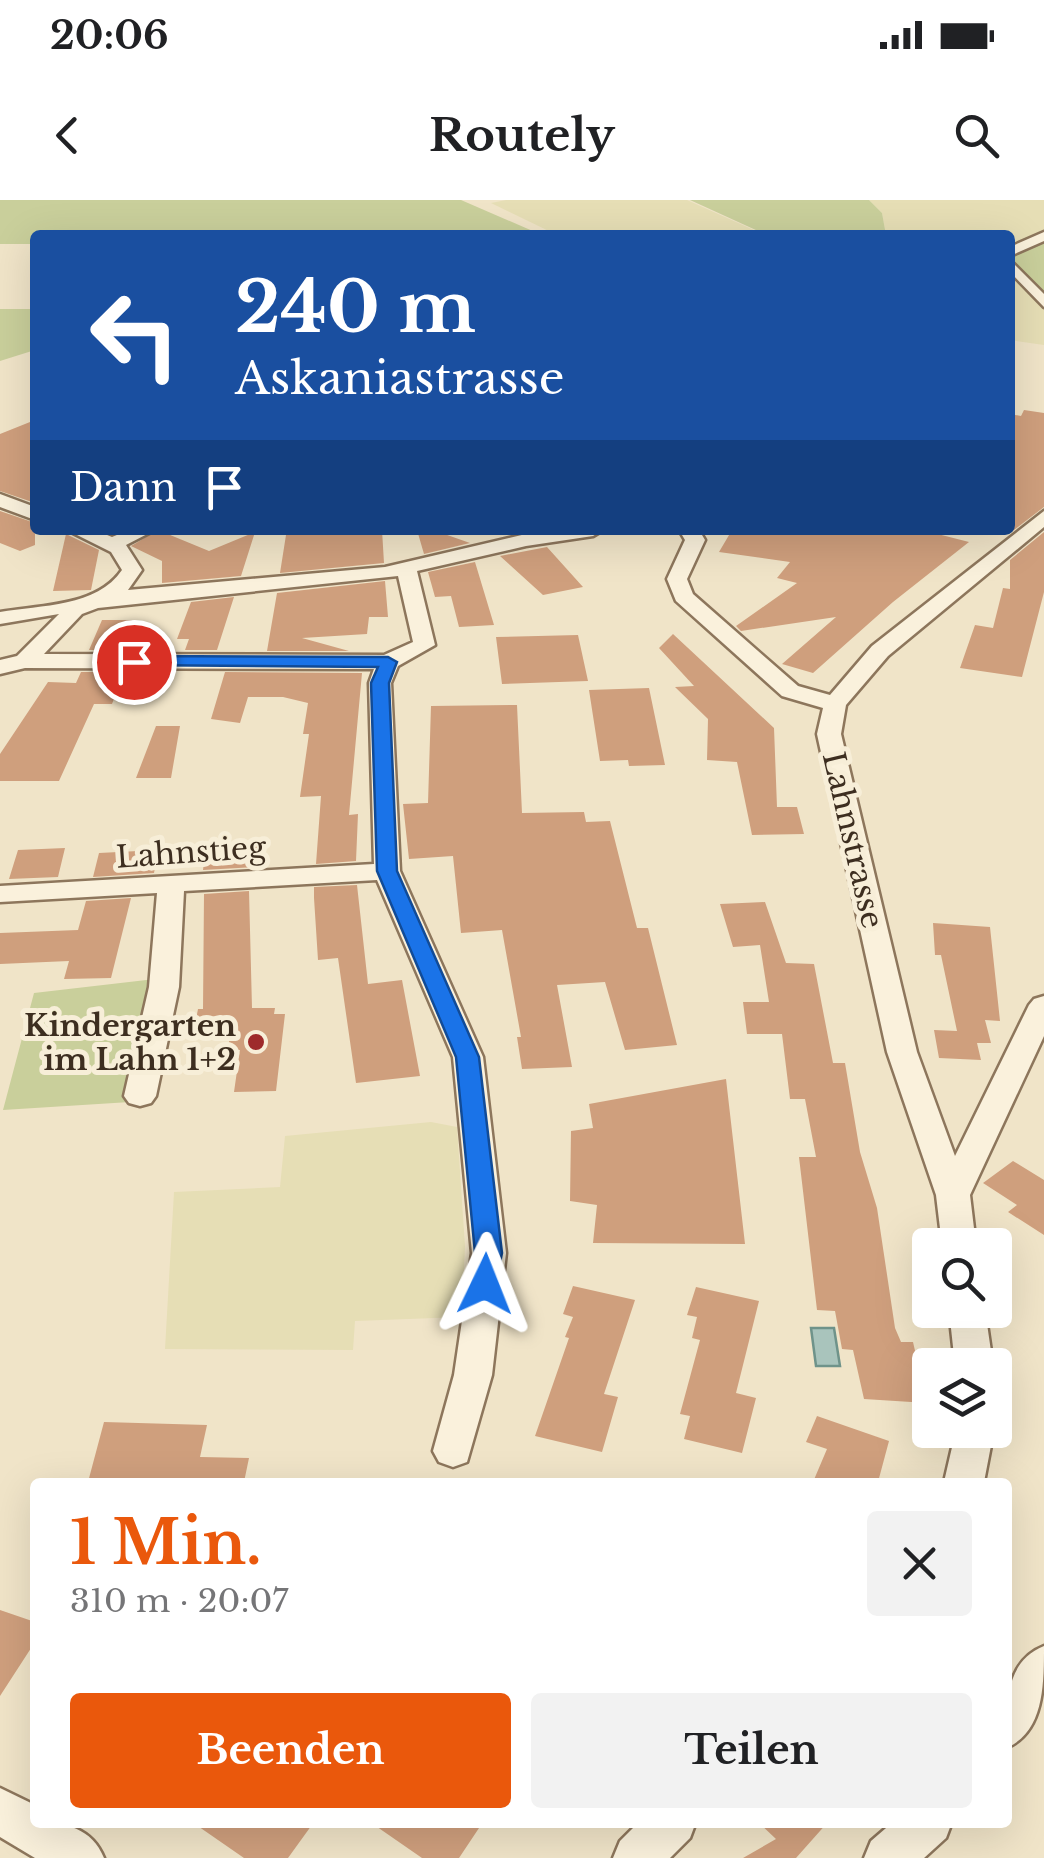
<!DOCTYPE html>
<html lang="de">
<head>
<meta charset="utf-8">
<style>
	:root { --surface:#fff; --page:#f2f2f2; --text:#202124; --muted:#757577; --accent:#ea580c }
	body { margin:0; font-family:"Libre Baskerville",serif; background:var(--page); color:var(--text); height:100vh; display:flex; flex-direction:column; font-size:38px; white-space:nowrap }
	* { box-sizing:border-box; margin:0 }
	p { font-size:32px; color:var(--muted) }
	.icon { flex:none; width:55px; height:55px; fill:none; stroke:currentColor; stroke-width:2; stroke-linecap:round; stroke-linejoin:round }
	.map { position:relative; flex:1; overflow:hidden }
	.sheet { position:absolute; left:30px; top:1278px; width:982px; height:350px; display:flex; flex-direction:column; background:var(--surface); border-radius:10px; box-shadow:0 10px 40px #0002 }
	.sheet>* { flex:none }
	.banner { position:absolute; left:30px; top:30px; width:985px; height:305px; border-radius:10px; box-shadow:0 10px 40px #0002; background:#1a4fa0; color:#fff; overflow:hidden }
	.tools { position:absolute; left:912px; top:1028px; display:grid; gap:20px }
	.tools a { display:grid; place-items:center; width:100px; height:100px; border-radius:10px; background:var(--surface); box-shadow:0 10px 40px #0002; font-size:50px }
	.pin { position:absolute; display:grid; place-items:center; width:85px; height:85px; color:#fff; margin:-42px; border:5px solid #fff; border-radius:50%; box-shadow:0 2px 10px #0007 }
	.me { position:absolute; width:110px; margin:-55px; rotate:2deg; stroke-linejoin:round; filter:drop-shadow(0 0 8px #0008) }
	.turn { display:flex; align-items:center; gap:35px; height:210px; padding:0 40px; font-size:45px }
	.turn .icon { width:130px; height:130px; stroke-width:2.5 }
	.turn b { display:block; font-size:70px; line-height:85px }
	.then { display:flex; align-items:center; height:95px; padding:0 40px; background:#0003; gap:20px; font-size:38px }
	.round { display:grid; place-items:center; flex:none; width:105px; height:105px; border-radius:10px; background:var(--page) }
	.headline { display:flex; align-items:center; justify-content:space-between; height:170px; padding:0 40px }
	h1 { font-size:60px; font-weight:700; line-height:75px; color:var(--accent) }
	.cta { display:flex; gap:20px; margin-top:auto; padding:20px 40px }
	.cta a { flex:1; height:115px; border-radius:10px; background:var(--accent); color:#fff; font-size:40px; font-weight:700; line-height:115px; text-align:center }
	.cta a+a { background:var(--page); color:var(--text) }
	.status { display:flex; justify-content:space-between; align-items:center; height:70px; padding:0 50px; background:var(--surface); direction:ltr }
	.status svg { height:28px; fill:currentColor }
	header { display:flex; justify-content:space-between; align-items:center; height:130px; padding:0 40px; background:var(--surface); font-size:45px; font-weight:700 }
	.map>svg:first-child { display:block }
</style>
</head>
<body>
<div class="status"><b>20:06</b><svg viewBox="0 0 49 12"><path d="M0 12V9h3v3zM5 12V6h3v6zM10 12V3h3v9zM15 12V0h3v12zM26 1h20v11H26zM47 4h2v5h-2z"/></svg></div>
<header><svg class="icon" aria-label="back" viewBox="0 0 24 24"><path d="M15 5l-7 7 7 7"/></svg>Routely<svg class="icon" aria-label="search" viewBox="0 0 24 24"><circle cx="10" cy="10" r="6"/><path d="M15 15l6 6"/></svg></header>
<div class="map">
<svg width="1044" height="1658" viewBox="0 0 1044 1658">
	<rect width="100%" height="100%" fill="#f0e4c8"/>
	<path fill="#e6deb5" d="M506 0H687L765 35H557L491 3Z
		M869 0H1044V36L1010 52V35H886L882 13Z
		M1010 64 1044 103V145L1010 140Z
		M431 922 457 927 465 1046 462 1117 355 1121 353 1150 165 1149 174 992 280 987 285 936Z"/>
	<path fill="#c9cf9b" d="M0 0H461L542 35H35V44H0Z
		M690 0H869L882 13 886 35H767Z
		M1044 36V103L1010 64V52Z
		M0 109H35V150L0 161Z
		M155 779 130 902 3 910 34 793Z"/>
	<path fill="#a9c4bc" stroke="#6f938a" stroke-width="2.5" d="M811 1128H834L840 1166H816Z"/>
	<path fill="#cf9f7d" d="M1024 210 1044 213V307L1010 333V214L1021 216Z
		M35 220V303L0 291V234Z
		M0 311 35 323V345L20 351 0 343Z
		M158 330 209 351 255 332 241 376 162 383V361L131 346Z
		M298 330H382L384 363 280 373 286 335Z
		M417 330H433L470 343 424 354Z
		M732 330H922L969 342 893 402 813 473 782 464 836 417 741 431 736 426 797 383 777 378 790 362 719 352Z
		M1044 332V392L1022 477 960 468 975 425 993 428 1003 388 1010 389V360Z
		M66 334 99 350 91 390 53 391Z
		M547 347 583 387 543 395 500 356Z
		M475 362 494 425 459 427 451 396 435 397 428 372Z
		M385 381 388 417H369L367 434 302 438 349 451H267L277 393Z
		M234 397 217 450H185L189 439H177L191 402Z
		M102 420H132L127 434H138L132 450H89Z
		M673 434 774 528 777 607H797L804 634 752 635 737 562 707 560 708 519 675 487 694 486 659 448Z
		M578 435 588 481 502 484 496 437Z
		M81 472H124L112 504H94L59 581H0V554L48 482 76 483Z
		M225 472 362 473 349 615 358 614 356 661 316 664 321 596 300 597 309 534H303L308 503 283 497H248L240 523 211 519Z
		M649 488 665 565 629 566 628 560 600 561 589 490Z
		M517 505 522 613 584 612 586 622 610 621 637 728H648L677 845 625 850 605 782 557 785 572 867 522 869 517 837H521L502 730 461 733 453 656 409 659 403 604 428 603 431 506Z
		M156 526H180L171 578H136Z
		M258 646 256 667 203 670 206 648Z
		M65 648 58 677 9 679 18 650Z
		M158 650 154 673 93 677 99 653Z
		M357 685 368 784 402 780 420 876 356 883 338 758 318 760 314 698V687Z
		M249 691 252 808H275L274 814H285L276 891 234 892 240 850H228L230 834 193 835 198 809H203L204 694Z
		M131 698 111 778 64 779 69 761 0 764V733L78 730 86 701Z
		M765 702 786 763 814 764 833 863H845L860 952 877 1008 895 1128 901 1142H913L927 1203 864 1199 853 1150 842 1149 835 1111 817 1110 799 957H816L805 899H790L782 834H747L743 802H769L760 745 733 747 720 704Z
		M933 723 990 727 1000 821 985 820 991 843H977L981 860 939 858 934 830 957 831 941 755H935Z
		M726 879 745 1044 593 1043 597 1005 570 1001 571 931 593 928 589 904Z
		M1013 961 1044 980V1035L1008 1012 1017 1005 983 983Z
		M573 1086 635 1100 604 1194 618 1197 602 1252 535 1236 569 1138 565 1137 573 1117 563 1114Z
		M696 1087 759 1101 736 1193 756 1198 742 1253 684 1239 690 1216 680 1214 700 1140 692 1138 697 1117 687 1115Z
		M817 1216 889 1241 878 1282H813L827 1249 806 1242Z
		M104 1222 207 1225 200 1257 249 1258 244 1282H88Z
		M0 1410 35 1422V1442L0 1496Z
		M192 1622H314L288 1658H244Z
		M370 1622H483L459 1658H422Z
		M758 1622H828L796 1658H743L776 1639Z"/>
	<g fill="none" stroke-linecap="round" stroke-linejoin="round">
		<defs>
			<path id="minor" d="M1044 32V41L1010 56V47Z
				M1010 60 1044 94V107L1010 72Z
				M0 294 35 307V320L0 307Z
				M1044 311V327L888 456 846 505 841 534 917 852 955 956 1029 805 1034 799 1044 796V836L970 995 976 1045H942L936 995 887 852 817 534 823 508 782 496 676 401 667 379 685 340 679 330H699L705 340 687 379 693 394 798 486 830 495 872 446Z
				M67 330H95L112 337 129 330H155L126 345 142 370 128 390 385 367 526 334 603 330 593 336 526 346 417 371 435 445 398 466 391 483 400 671 483 857 506 1053 492 1175 467 1262 453 1267 439 1262 433 1251 454 1175 472 1053 453 857 377 680 184 691 179 787 156 896 151 903 140 906 129 903 124 896 149 787 157 693 0 702V686L374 664 369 483 374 469 25 468 0 474V460L17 456 59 414 0 424V412C41 405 97 407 122 370L111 352ZM398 376 413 442 384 455 44 454 82 414 98 408Z
				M949 1110H985L993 1165H955Z
				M956 1230H994L984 1282H944Z
				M1044 1446C1044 1484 1044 1531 1008 1547 1006 1510 1003 1462 1044 1446Z
				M0 1588 35 1605V1622C65 1622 92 1628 104 1658H35L0 1637Z
				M639 1622H696L690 1638 670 1658H613L620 1641Z
				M893 1622H952L946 1638 924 1658H864L871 1641Z"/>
		</defs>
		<use href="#minor" stroke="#8d765c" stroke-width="5"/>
		<use href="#minor" fill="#faf1dc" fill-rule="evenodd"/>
	</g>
	<path fill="#1a73e8" stroke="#114b97" stroke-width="2.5" d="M134 456 388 457 397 462 389 483 397 671 479 857 502 1053 494 1091H475L471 1084 475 1053 456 857 377 671 371 483 378 467 128 465V458Z"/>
	<circle fill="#9e2a2b" stroke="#f7eed8" stroke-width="4" cx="256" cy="842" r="10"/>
	<g text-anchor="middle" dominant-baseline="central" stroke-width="10" stroke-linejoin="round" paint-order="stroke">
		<g font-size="30" fill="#3d2e20" stroke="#f7eed8">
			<text transform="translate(853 640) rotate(77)">Lahnstrasse</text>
			<text transform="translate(191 652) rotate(-4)">Lahnstieg</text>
		</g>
		<g font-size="30" font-weight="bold" fill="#3d2e20" stroke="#f7eed8" text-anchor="end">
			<text x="236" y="825">Kindergarten<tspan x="236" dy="34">im Lahn 1+2</tspan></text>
		</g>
	</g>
</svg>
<div class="tools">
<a><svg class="icon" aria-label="search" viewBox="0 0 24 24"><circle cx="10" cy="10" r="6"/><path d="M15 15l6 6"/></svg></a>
<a><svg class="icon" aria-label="layers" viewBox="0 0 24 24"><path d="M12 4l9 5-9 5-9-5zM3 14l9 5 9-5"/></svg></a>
</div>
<div class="pin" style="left:134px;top:462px;background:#d93025"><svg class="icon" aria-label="arrive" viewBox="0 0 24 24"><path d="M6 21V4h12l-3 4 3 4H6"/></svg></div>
<svg class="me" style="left:485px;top:1084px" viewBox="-20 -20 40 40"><path d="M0-17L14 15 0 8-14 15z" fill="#1a73e8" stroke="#fff" stroke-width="4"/></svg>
<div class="banner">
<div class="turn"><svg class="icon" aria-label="left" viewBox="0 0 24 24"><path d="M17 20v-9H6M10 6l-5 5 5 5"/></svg><div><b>240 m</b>Askaniastrasse</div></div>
<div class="then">Dann<svg class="icon" aria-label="arrive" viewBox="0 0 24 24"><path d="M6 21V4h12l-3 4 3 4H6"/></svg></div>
</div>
<section class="sheet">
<div class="headline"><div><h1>1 Min.</h1><p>310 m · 20:07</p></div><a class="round"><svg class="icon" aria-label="close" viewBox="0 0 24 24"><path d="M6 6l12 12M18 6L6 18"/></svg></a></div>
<div class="cta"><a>Beenden</a><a>Teilen</a></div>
</section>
</div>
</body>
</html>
